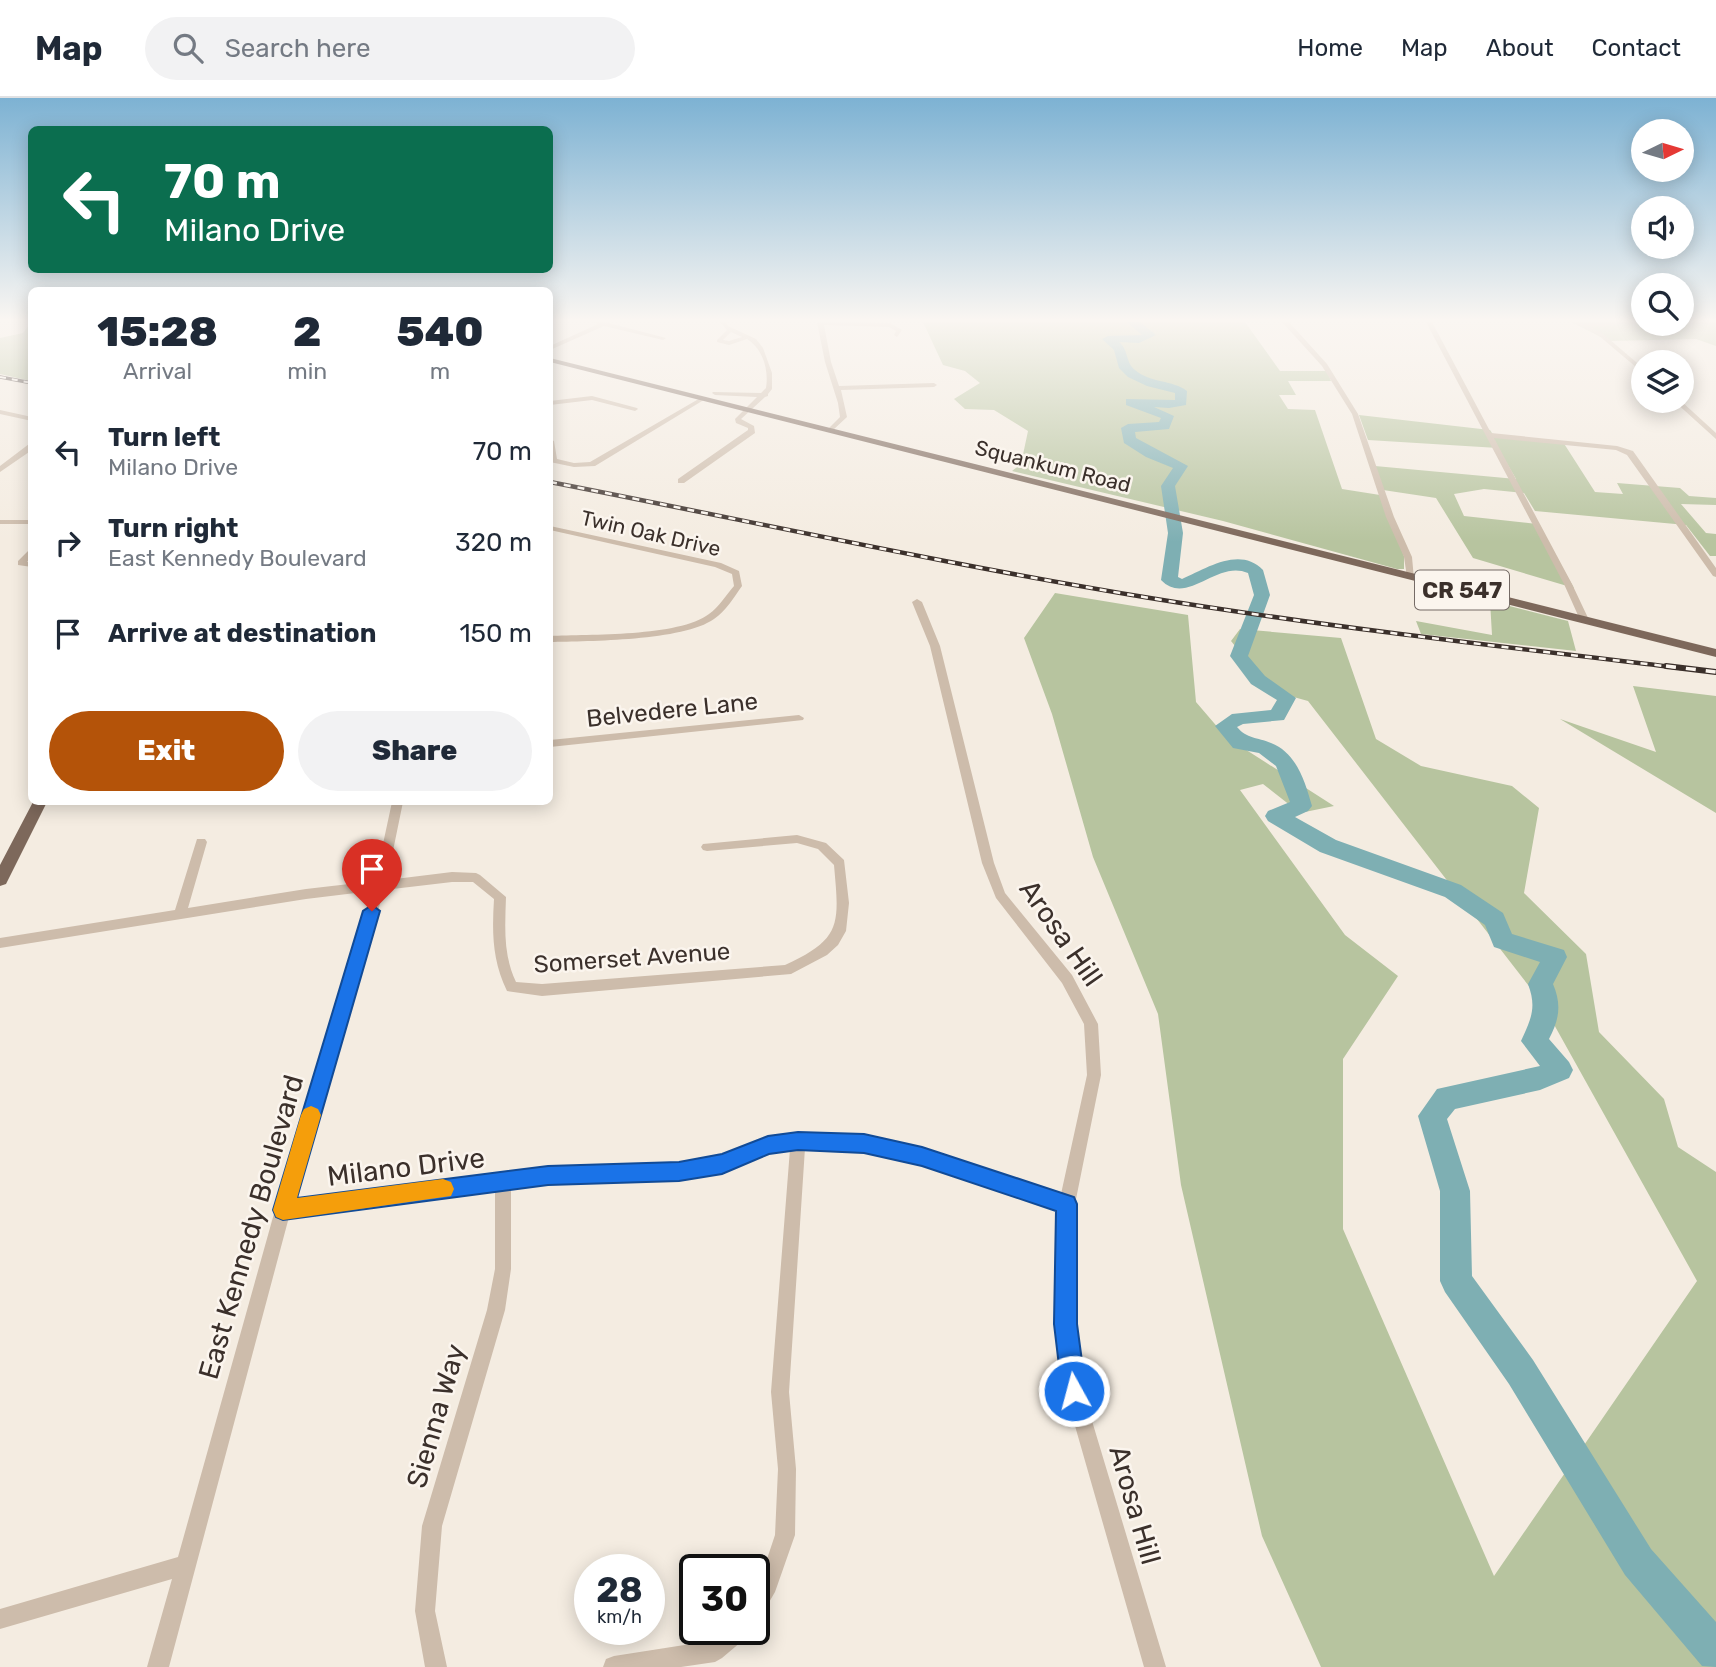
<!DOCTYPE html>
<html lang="en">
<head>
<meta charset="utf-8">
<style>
	:root { --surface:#fff; --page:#f2f2f3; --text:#1f2937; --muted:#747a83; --line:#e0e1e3; --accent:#b45309 }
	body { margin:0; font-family:Rubik,sans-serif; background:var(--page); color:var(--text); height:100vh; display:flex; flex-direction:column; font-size:26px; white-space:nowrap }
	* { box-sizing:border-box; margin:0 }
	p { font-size:23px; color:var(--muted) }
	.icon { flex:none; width:38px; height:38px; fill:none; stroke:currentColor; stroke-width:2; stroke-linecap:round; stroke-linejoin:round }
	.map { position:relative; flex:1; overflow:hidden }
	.drawer { position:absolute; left:28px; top:189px; width:525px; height:518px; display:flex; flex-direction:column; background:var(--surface); border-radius:10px; box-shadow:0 4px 18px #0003 }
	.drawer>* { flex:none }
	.guide { position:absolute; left:28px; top:28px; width:525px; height:147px; border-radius:10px; box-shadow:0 4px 18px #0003; background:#0b6e4f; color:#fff; overflow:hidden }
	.needle { width:46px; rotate:85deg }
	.fabs { position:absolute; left:1631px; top:21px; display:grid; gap:14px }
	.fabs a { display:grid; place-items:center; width:63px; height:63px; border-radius:50%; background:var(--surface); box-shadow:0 4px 18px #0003; font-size:35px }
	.speed { position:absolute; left:574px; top:1456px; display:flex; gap:14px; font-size:35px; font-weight:700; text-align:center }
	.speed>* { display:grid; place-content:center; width:91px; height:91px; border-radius:50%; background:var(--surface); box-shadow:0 4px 18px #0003; line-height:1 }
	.speed small { font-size:18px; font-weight:400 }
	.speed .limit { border:4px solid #111; border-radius:10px; background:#fff; color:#111 }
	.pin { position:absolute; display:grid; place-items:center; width:60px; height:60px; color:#fff; margin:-72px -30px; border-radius:50% 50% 50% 0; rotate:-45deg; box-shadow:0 0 7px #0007 }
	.pin .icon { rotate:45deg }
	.me { position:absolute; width:77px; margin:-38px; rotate:353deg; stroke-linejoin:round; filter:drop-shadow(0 0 5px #0008) }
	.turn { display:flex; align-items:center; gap:24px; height:147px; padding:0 21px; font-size:32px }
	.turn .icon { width:91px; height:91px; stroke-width:2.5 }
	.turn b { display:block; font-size:49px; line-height:60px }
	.eta { display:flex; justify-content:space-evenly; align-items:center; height:119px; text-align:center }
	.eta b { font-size:42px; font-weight:800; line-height:49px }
	.primary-button { display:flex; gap:14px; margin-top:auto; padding:14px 21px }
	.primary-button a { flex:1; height:80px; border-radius:42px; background:var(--accent); color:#fff; font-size:28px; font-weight:800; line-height:80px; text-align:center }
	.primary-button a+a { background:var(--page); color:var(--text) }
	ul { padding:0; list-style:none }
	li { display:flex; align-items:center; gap:21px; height:91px; padding:0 21px }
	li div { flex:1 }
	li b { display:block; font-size:26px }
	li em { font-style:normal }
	header { display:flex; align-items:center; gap:42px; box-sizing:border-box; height:98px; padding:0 35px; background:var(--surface); border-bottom:2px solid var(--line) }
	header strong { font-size:33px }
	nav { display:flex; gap:38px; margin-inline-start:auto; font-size:24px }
	.search { width:490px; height:63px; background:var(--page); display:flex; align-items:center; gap:18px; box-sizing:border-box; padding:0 24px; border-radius:38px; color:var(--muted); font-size:26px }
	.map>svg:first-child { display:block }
</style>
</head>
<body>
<header>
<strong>Map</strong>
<div class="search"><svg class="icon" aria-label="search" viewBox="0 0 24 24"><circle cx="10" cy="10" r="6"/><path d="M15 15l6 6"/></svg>Search here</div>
<nav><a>Home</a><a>Map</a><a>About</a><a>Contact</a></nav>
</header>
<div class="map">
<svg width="1716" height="1569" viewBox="0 0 1716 1569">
	<rect width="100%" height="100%" fill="#f4ece1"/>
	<path fill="#b7c49f" d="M31 224V283L0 276V240L23 235Z
		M923 224H1245L1280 273H1327L1331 283H1288L1296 297H1279L1288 311 1315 312 1342 391 1380 397 1404 458V471H1397L1223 423 1012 373 1021 366 1028 333 994 312 965 311 954 301 980 285 965 273 943 267Z
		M1571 224H1716V248L1696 241 1609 243Z
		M1359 317 1490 332 1494 338 1563 344 1595 394 1623 396 1617 385 1680 390 1689 398 1716 400V407L1681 406 1706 435 1716 436V458H1710L1686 427 1535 413 1524 395 1484 391 1454 396 1464 418 1537 426 1574 490 1473 460 1436 400 1383 392 1375 368 1516 381 1498 350 1368 342Z
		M1055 495 1188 517 1196 604 1226 639 1334 708 1300 715 1263 686 1240 692 1345 837 1398 878 1343 961V1131L1494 1478 1697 1183 1542 905 1308 603 1272 593 1231 543 1240 531 1341 540 1376 641 1421 668 1512 688 1539 710 1524 795 1586 856 1599 934 1664 1001 1678 1049 1716 1074V1569H1321L1262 1438 1181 1087 1158 916 1093 759 1052 616 1024 540Z
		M1490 503 1568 523 1576 553 1421 536 1416 523 1492 537Z
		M1633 588 1716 598V715L1560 621 1656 654Z"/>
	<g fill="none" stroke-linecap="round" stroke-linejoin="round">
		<path fill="#7eafb3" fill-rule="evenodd" d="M1127 224H1140L1156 237 1139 245 1119 244C1129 252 1125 264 1135 272 1150 285 1173 282 1187 293L1186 307 1169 310 1154 309 1174 318 1169 331 1135 334 1136 340 1188 368 1175 388 1183 435 1178 479 1182 481C1207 470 1240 448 1263 472L1270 497 1248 558 1265 578 1296 600 1284 622 1243 626 1237 629C1247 641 1257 639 1271 645 1297 655 1305 684 1312 708L1308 713 1295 719 1336 742 1461 787 1503 815 1512 836 1564 852 1567 859 1553 886C1562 907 1559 922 1549 941L1569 964 1573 972 1569 980 1540 992 1455 1011 1447 1021 1470 1093 1472 1178 1533 1262 1651 1451 1716 1524V1569L1702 1568 1625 1477 1509 1286 1445 1194 1440 1183V1093L1418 1018 1437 991 1540 968 1521 943C1531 921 1537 910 1528 886L1540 864 1494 849 1485 827 1445 799 1320 754 1268 723 1265 718 1268 713 1290 704 1276 668 1259 655 1233 650 1215 628 1232 616 1271 612 1277 602 1251 586 1230 558 1254 497 1248 475C1217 461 1187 509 1161 482L1168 435 1161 388 1173 370 1146 359 1124 345 1121 330 1128 326 1159 324 1161 320 1126 307V301L1175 302V295L1147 288 1128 279 1119 270 1114 252 1102 241 1108 238 1142 237Z"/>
		<path fill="#cdbcab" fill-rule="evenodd" d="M593 224H605L666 240 663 242 604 228 550 252V248L598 226Z
			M720 224H726L728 228 756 241 763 250 772 275V291L768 296V298L765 299 741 321 754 328 755 335 684 385H678V381L748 332V330L736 325 735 321 757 299 715 297 712 295 713 294 761 295 766 290C769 272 763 251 747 241L729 247 717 244V242L727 232ZM731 234 742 239 729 243 723 242Z
			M817 224 890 225 902 232 897 239 894 237 896 233 889 229 824 227 831 264 839 288 934 285 937 287 934 289 841 292 847 319 832 333H828V331L840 319 838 305 825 264Z
			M1282 224H1289L1327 266 1358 316 1394 419 1412 459 1414 481 1407 479 1404 459 1386 419 1352 316 1322 268Z
			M1426 224H1432L1491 335 1617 348 1633 353 1716 470V479L1713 478 1627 357 1616 352 1494 340 1572 486 1589 522 1584 525 1581 524 1564 486Z
			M1573 224 1585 226 1642 224 1590 229 1602 235 1643 270V275L1598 237Z
			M592 298 637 310 638 311 635 313 592 302 550 307V303Z
			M702 299 707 300 595 368 574 369 550 364V341L554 343 557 361 574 365 590 364Z
			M1674 303H1681L1716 335V341Z
			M0 312 32 319V323L0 316Z
			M29 346H32V352L0 374V368Z
			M0 422H32V426H0Z
			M550 428 721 465 739 473 742 488C734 499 726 513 714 521 683 543 589 543 550 544V538C589 536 679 539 709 516 719 509 726 497 734 488L732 476 715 469 550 432Z
			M29 452H32V459L27 464H32V469L18 467V463Z
			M917 501 922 504 940 548 994 765 1005 795 1072 877 1098 926 1101 977 1075 1106 1074 1226 1083 1293 1166 1569H1144L1065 1293 1056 1226 1059 1111 922 1066 864 1053 805 1050 789 1294 796 1371 795 1437 775 1494 761 1518 754 1521V1491L760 1482 775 1437 778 1371 771 1294 790 1051 769 1054 722 1073 679 1081 548 1086 511 1090V1171L505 1212 442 1428 435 1513 447 1569H425L415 1513 422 1428 487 1212 495 1171V1092L289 1119 169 1569H147L172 1481 0 1531V1511L178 1459 275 1112 372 793 306 801 0 850V840L175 812 197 741H205L207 744 188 810 306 791 375 783 392 704H403L387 782 452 774 476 775 480 777 506 799C505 829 503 857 516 884L542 886 785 867C843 841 839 825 834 767L818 751 797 745 707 753 703 752 701 749 703 746 797 737 826 745 844 762 849 805 846 833 838 847 827 857 791 876 542 898 507 893C492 862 492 834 494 801L473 784H452L384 792 294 1103 548 1070 679 1067 722 1059 768 1040 798 1036 864 1039 922 1052 1061 1096 1087 977 1084 926 1062 885 996 800 982 765 930 548 912 504Z
			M799 617 804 620 803 622 550 649V642Z
			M725 1531H751L748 1538 722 1560 715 1564 681 1569H603L606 1561 614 1558 710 1543Z"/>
		<path fill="#7d685b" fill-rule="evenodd" d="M550 260 1716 551V559L550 264Z
			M33 704H47L6 786 0 788V767Z"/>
		<defs>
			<path id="rail-far2" d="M0 279 32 285"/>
			<path id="rail-far1" d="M550 384C750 423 949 467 1150 500 1327 529 1504 549 1681 570"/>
			<path id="rail" d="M1666 568 1716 574"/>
		</defs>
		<use href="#rail-far2" stroke="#3b302b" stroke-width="3.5"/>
		<use href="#rail-far1" stroke="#3b302b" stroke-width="4.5"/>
		<use href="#rail" stroke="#3b302b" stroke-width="6"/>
		<use href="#rail-far2" stroke="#fbf5ee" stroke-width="2" stroke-dasharray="6" stroke-linecap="butt"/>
		<use href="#rail-far1" stroke="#fbf5ee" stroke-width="2.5" stroke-dasharray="7" stroke-linecap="butt"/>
		<use href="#rail" stroke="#fbf5ee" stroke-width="3.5" stroke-dasharray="10" stroke-linecap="butt"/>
	</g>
	<linearGradient id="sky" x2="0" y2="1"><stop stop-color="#7db2d3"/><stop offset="0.5" stop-color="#faf6f2"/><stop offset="1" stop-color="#faf6f2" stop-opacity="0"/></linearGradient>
	<rect width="1716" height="444" fill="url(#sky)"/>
	<path fill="#1a73e8" stroke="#114b97" stroke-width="2" d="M372 807 380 813 297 1100 548 1068 679 1064 722 1056 768 1038 798 1034 864 1036 922 1049 1074 1099 1077 1106V1226L1086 1293 1082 1302 1074 1305 1065 1302 1062 1293 1054 1226 1056 1113 922 1068 864 1055 798 1052 769 1056 722 1076 679 1083 548 1087 283 1122 276 1119 273 1112 363 813Z"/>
	<path fill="#f59e0b" d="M311 1008 318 1011 321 1017 297 1100 443 1081 451 1084 454 1091 451 1098 283 1122 276 1119 273 1112 301 1017 304 1011Z"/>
	<g text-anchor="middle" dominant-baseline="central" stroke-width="5" stroke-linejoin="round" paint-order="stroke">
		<g font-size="21" fill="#3b302b" stroke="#fbf5ee">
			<text transform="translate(1053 368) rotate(14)">Squankum Road</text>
			<text transform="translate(651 435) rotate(13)">Twin Oak Drive</text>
		</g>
		<rect fill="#fbf5ee" stroke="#756b66" stroke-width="2" x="1415" y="472.5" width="94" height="39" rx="5"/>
		<g font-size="23" font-weight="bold" fill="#3b302b">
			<text x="1462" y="492">CR 547</text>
		</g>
		<g font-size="24" fill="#3b302b" stroke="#fbf5ee">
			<text transform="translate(672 612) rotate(-6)">Belvedere Lane</text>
			<text transform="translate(632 860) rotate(-4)">Somerset Avenue</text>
		</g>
		<g font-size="28" fill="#3b302b" stroke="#fbf5ee">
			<text transform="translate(1061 835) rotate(55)">Arosa Hill</text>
			<text transform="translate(406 1069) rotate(-7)">Milano Drive</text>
			<text transform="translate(251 1129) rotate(-74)">East Kennedy Boulevard</text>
			<text transform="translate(436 1318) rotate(-74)">Sienna Way</text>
			<text transform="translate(1135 1407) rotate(74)">Arosa Hill</text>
		</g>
	</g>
</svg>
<div class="fabs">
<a><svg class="needle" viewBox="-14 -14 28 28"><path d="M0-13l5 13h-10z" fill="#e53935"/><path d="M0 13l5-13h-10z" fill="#747a83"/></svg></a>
<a><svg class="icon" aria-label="sound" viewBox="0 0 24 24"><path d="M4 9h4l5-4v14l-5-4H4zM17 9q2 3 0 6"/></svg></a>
<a><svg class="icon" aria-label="search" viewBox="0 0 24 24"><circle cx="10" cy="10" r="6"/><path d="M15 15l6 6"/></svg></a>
<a><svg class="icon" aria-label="layers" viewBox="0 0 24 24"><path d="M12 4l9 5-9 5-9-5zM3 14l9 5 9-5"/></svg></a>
</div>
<div class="speed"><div>28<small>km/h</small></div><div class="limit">30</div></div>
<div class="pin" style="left:372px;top:813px;background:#d93025"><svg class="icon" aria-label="arrive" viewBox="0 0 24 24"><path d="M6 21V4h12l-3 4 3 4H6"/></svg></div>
<svg class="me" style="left:1074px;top:1293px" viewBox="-20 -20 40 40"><circle r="17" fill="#1a73e8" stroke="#fff" stroke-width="3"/><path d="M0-11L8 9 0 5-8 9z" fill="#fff"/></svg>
<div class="guide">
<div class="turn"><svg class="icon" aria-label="left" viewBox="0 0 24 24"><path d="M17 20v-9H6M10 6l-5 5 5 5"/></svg><div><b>70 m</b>Milano Drive</div></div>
</div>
<section class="drawer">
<div class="eta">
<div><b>15:28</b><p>Arrival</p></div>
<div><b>2</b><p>min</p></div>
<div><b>540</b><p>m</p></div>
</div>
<ul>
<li><svg class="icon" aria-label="left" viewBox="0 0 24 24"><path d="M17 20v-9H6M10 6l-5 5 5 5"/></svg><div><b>Turn left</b><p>Milano Drive</p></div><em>70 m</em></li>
<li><svg class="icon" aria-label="right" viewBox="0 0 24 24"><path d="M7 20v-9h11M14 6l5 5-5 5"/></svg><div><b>Turn right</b><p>East Kennedy Boulevard</p></div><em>320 m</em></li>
<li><svg class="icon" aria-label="arrive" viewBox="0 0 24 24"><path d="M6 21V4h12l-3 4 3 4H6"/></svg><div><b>Arrive at destination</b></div><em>150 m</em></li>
</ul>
<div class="primary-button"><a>Exit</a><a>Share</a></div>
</section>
</div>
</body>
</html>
